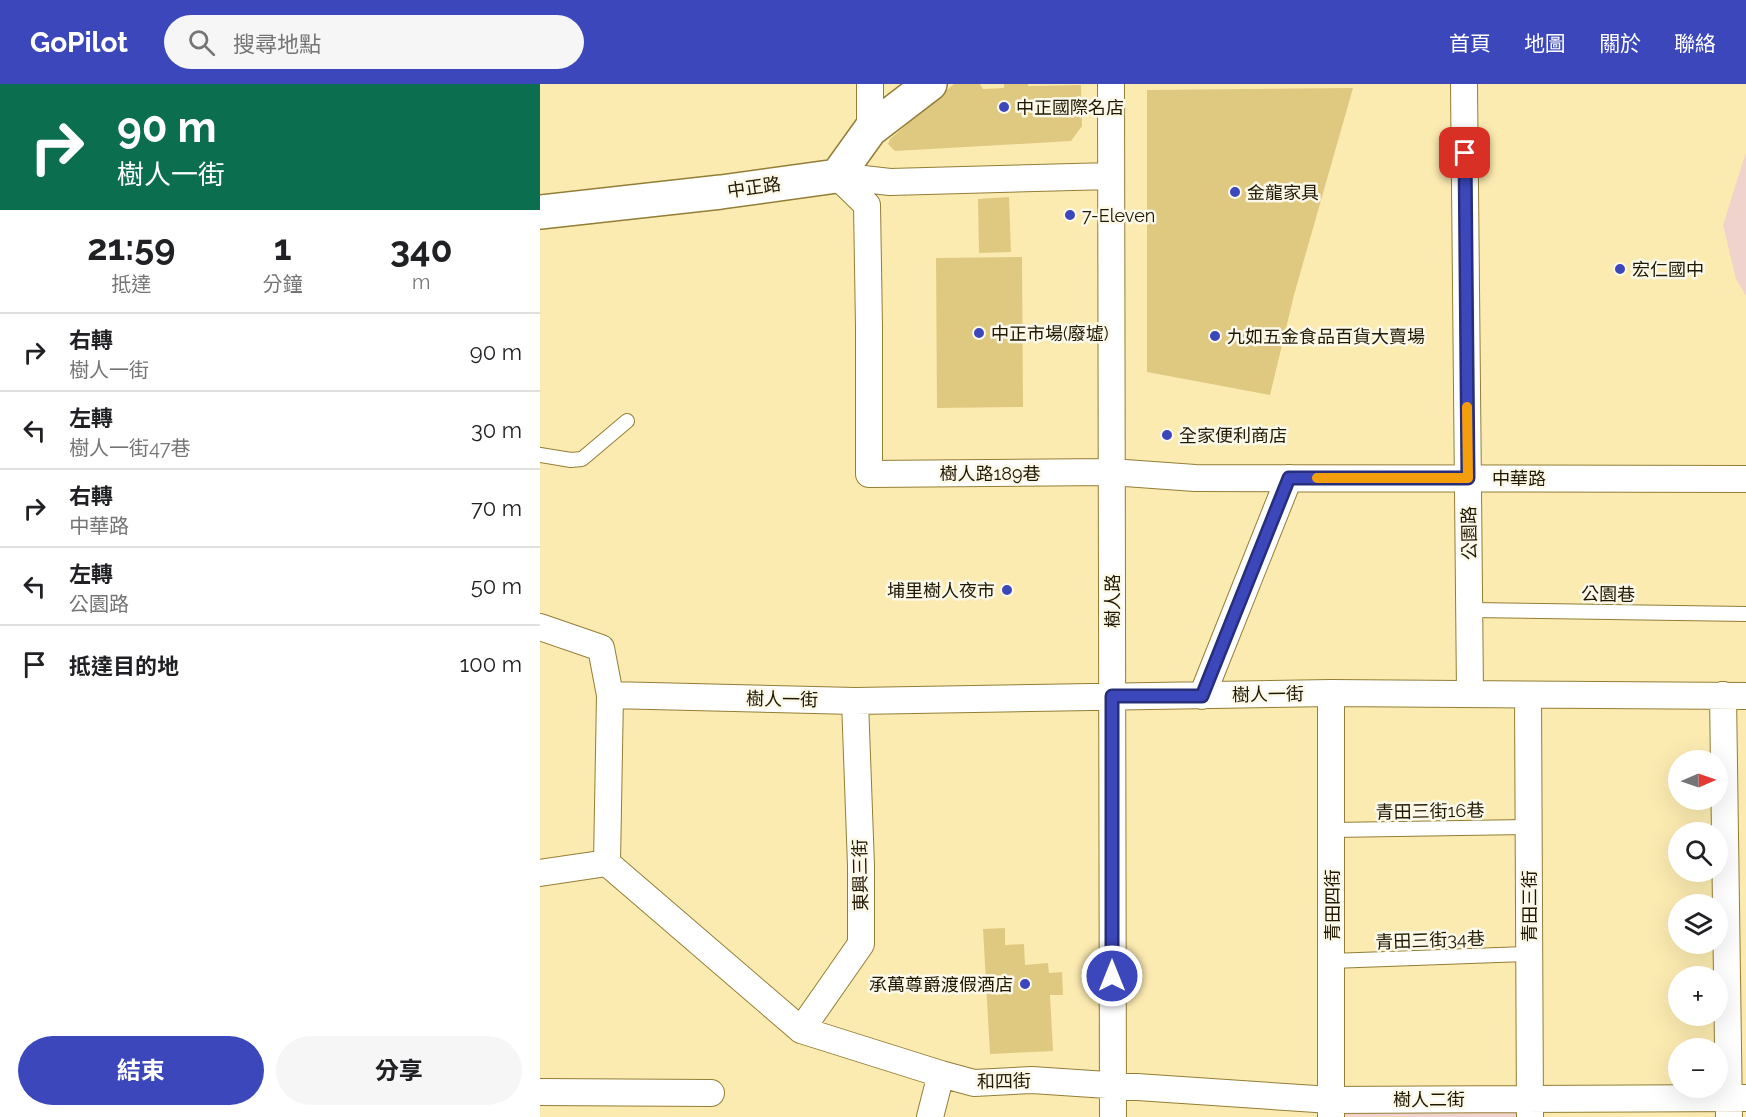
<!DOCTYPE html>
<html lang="zh-TW">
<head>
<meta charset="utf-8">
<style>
	:root { --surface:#fff; --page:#f6f6f6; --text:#202124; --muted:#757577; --line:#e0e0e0; --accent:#3c47bb }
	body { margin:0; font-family:Raleway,"Noto Sans TC",sans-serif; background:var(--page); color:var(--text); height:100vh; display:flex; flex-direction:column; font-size:22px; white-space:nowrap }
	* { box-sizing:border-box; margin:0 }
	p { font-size:20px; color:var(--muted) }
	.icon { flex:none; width:33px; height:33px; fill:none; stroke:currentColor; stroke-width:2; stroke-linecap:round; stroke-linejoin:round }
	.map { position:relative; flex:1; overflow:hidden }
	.side { display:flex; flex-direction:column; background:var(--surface); width:540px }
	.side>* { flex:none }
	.banner { background:#0b6e4f; color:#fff; overflow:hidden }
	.needle { width:39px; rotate:88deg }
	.fabs { position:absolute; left:1128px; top:666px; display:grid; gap:12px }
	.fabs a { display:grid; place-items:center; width:60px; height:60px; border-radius:50%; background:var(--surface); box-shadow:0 6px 24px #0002; font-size:30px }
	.pin { position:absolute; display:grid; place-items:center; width:51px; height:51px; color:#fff; margin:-26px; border-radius:12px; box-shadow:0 3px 9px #0006 }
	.me { position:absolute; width:66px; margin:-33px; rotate:0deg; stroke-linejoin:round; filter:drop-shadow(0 0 4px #0008) }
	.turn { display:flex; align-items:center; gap:21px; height:126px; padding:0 18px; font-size:27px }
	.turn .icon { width:78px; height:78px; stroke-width:2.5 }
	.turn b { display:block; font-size:42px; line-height:51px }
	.eta { display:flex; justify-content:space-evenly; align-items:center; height:102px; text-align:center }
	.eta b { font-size:36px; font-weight:700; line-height:42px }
	.cta { display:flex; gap:12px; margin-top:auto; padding:12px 18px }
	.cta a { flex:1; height:69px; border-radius:36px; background:var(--accent); color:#fff; font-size:24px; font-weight:700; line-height:69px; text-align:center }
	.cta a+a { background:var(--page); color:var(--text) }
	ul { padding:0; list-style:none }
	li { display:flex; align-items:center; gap:18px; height:78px; padding:0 18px; border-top:2px solid var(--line) }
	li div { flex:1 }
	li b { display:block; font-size:22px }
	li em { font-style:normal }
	header { display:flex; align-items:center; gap:36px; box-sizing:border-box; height:84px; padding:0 30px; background:var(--accent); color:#fff }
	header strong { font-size:28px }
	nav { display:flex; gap:33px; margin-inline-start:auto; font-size:21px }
	.search { width:420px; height:54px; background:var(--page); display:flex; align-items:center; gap:15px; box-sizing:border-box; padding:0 21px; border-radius:33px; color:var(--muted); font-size:22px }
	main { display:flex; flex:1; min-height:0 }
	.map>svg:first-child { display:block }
</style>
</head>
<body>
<header>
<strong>GoPilot</strong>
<div class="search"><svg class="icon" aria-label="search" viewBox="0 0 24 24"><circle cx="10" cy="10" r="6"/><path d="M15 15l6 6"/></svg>搜尋地點</div>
<nav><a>首頁</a><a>地圖</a><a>關於</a><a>聯絡</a></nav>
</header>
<main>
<section class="side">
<div class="banner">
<div class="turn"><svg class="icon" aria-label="right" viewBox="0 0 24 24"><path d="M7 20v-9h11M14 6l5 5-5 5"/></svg><div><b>90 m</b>樹人一街</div></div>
</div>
<div class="eta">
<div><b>21:59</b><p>抵達</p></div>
<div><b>1</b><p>分鐘</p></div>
<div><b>340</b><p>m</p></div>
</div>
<ul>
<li><svg class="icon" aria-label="right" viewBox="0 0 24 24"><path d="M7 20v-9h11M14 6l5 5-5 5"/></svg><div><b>右轉</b><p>樹人一街</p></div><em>90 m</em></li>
<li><svg class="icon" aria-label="left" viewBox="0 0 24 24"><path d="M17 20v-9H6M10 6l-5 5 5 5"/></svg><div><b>左轉</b><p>樹人一街47巷</p></div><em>30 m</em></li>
<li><svg class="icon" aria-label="right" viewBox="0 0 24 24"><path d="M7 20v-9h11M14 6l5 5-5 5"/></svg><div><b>右轉</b><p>中華路</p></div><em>70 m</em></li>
<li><svg class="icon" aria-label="left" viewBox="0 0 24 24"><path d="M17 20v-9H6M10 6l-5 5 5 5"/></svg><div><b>左轉</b><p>公園路</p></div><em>50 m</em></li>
<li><svg class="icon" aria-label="arrive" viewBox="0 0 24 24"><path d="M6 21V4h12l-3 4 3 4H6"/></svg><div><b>抵達目的地</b></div><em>100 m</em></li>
</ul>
<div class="cta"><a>結束</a><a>分享</a></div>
</section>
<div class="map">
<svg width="1206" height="1033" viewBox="0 0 1206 1033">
	<rect width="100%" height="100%" fill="#fcebb1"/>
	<path fill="#efd3cc" d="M1206 68V212L1196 195 1183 141Z
		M804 1022H979L980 1033H804Z"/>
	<path fill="#dfc981" d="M414 0H440L443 5 464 4V0H488V2L541 1 542 42 531 57 355 67 348 60 350 55Z
		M813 4 754 211 730 311 607 288V6Z
		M469 113 471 168 439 169 438 115Z
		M482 173 483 323 397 324 396 174Z
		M465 844V861L484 860 485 881 508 879 509 889 522 888 523 911H510L513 967 450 970 443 845Z"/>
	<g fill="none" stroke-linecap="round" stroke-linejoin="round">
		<defs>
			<path id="lane" d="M0 371 31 376 42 375 87 337
				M930 526 1206 530
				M792 746 989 743
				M791 877 989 870"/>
			<path id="street" d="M330 0V46
				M571 0 573 1033
				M924 0 930 610
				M297 92 327 121 329 243V390L571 388 655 394 1206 395
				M297 92 350 98 571 92
				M0 543 61 564 70 611 67 779 261 946 401 990
				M70 611 315 617 791 609 1206 612
				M988 611 990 1033
				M1183 611 1189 1033
				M662 612 749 394
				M0 789 67 779
				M261 946 321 860V782L315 617
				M0 1008 171 1009
				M791 1032V609
				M390 1033 401 990 434 999 492 996 791 1016 1206 1014"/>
			<path id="secondary" d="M0 128 181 108 297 92 330 46 390 0"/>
		</defs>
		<use href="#lane" stroke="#937e36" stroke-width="16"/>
		<use href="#street" stroke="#937e36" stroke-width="28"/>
		<use href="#secondary" stroke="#937e36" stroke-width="36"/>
		<use href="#lane" stroke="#fff" stroke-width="14"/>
		<use href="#street" stroke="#fff" stroke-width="26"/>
		<use href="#secondary" stroke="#fff" stroke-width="33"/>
	</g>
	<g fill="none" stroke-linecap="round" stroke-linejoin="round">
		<defs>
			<path id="route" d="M572 892V612H662L749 394H928L925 69"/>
		</defs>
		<use href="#route" stroke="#272e7a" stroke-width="15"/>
		<use href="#route" stroke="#3c47bb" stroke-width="10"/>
		<path stroke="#f59e0b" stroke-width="10" d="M777 394H928L927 323"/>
	</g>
	<g fill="#3c47bb" stroke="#fcf8ea" stroke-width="2">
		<circle cx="464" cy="23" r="6"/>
		<circle cx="695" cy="108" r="6"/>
		<circle cx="530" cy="131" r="6"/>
		<circle cx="1080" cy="185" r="6"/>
		<circle cx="439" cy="249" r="6"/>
		<circle cx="675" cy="252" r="6"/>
		<circle cx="627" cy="351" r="6"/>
		<circle cx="467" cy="506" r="6"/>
		<circle cx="485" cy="900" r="6"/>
	</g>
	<g text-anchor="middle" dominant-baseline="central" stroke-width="5" stroke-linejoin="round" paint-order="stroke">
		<g font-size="18" fill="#201800" stroke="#fcf8ea" text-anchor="start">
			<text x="476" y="23">中正國際名店</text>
			<text x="707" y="108">金龍家具</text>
			<text x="542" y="131">7-Eleven</text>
			<text x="1092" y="185">宏仁國中</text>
			<text x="451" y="249">中正市場(廢墟)</text>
			<text x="687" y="252">九如五金食品百貨大賣場</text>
			<text x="639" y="351">全家便利商店</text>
			<text x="455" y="506" text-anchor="end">埔里樹人夜市</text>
			<text x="473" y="900" text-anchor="end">承萬尊爵渡假酒店</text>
		</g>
		<g font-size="18" fill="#201800" stroke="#fcf8ea">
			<text transform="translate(214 103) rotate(-8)">中正路</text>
			<text x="450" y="389">樹人路189巷</text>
			<text x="979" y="394">中華路</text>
			<text transform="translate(929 449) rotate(-91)">公園路</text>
			<text transform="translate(1068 510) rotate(1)">公園巷</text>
			<text transform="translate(572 517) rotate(-90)">樹人路</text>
			<text transform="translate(728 610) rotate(-1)">樹人一街</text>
			<text transform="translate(242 615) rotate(1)">樹人一街</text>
			<text transform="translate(890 727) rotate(-1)">青田三街16巷</text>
			<text transform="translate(320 791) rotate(-91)">東興三街</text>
			<text transform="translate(792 821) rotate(-90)">青田四街</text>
			<text transform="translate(989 822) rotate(-90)">青田三街</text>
			<text transform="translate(890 856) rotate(-2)">青田三街34巷</text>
			<text transform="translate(464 997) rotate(-1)">和四街</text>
			<text x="889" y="1015">樹人二街</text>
		</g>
	</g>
</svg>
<div class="fabs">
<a><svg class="needle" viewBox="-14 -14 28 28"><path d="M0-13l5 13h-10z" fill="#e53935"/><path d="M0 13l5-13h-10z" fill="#757577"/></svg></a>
<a><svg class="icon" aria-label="search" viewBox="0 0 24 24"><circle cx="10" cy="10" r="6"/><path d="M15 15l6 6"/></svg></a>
<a><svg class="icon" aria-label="layers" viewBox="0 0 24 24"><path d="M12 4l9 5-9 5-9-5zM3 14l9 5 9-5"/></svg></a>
<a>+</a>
<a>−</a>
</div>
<div class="pin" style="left:925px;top:69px;background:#d93025"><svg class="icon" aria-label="arrive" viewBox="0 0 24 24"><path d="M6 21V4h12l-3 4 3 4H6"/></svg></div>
<svg class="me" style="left:572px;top:892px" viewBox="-20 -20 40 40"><circle r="17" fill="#3c47bb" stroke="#fff" stroke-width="3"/><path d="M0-11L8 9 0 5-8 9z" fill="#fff"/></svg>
</div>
</main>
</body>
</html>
